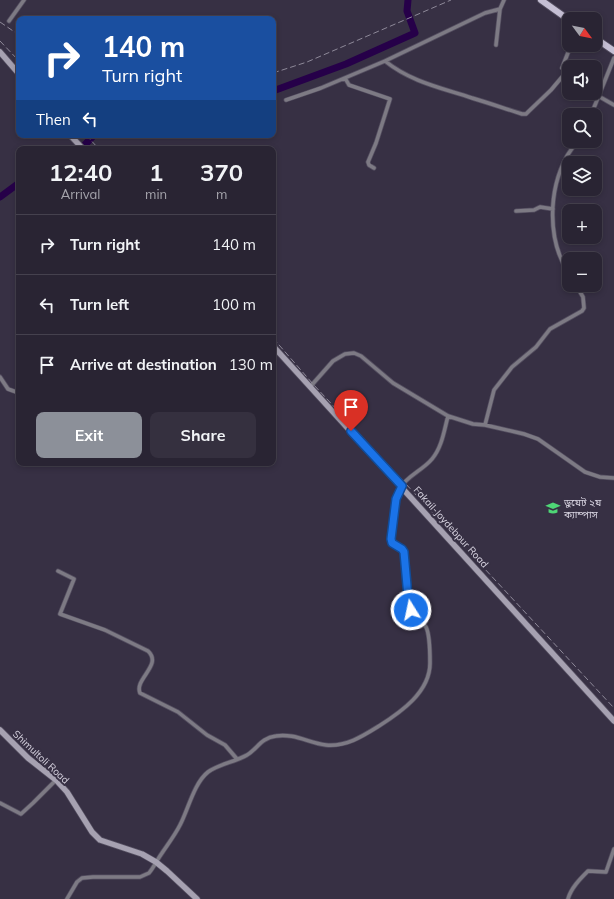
<!DOCTYPE html>
<html lang="en">
<head>
<meta charset="utf-8">
<style>
	:root { --surface:#292433; --page:#35303f; --text:#f1f3f6; --muted:#a5a4ac; --line:#45414e; --accent:#8c9099 }
	body { margin:0; font-family:Mulish,"Noto Sans Bengali",sans-serif; background:var(--page); color:var(--text); height:100vh; display:flex; flex-direction:column; font-size:15px; white-space:nowrap }
	* { box-sizing:border-box; margin:0 }
	p { font-size:13px; color:var(--muted) }
	.icon { flex:none; width:22px; height:22px; fill:none; stroke:currentColor; stroke-width:2; stroke-linecap:round; stroke-linejoin:round }
	.map { position:relative; flex:1; overflow:hidden }
	.details { position:absolute; left:16px; top:146px; width:260px; height:320px; display:flex; flex-direction:column; background:var(--surface); border-radius:8px; box-shadow:0 2px 6px #0003,0 0 0 1px var(--line) }
	.details>* { flex:none }
	.banner { position:absolute; left:16px; top:16px; width:260px; height:122px; border-radius:8px; box-shadow:0 2px 6px #0003,0 0 0 1px var(--line); background:#1a4fa0; color:#fff; overflow:hidden }
	.needle { width:26px; rotate:122deg }
	.tools { position:absolute; left:562px; top:12px; display:grid; gap:8px }
	.tools a { display:grid; place-items:center; width:40px; height:40px; border-radius:8px; background:var(--surface); box-shadow:0 2px 6px #0003,0 0 0 1px var(--line); font-size:20px }
	.pin { position:absolute; display:grid; place-items:center; width:34px; height:34px; color:#fff; margin:-41px -17px; border-radius:50% 50% 50% 0; rotate:-45deg; box-shadow:0 0 4px #0007 }
	.pin .icon { rotate:45deg }
	.me { position:absolute; width:44px; margin:-22px; rotate:350deg; stroke-linejoin:round; filter:drop-shadow(0 0 3px #0008) }
	.turn { display:flex; align-items:center; gap:14px; height:84px; padding:0 20px; font-size:18px }
	.turn .icon { width:52px; height:52px; stroke-width:2.5 }
	.turn b { display:block; font-size:28px; line-height:34px }
	.then { display:flex; align-items:center; height:38px; padding:0 20px; background:#0003; gap:8px; font-size:15px }
	.eta { display:flex; justify-content:space-evenly; align-items:center; height:68px; text-align:center }
	.eta b { font-size:24px; font-weight:700; line-height:28px }
	.action { display:flex; gap:8px; margin-top:auto; padding:8px 20px }
	.action a { flex:1; height:46px; border-radius:8px; background:var(--accent); color:#fff; font-size:16px; font-weight:700; line-height:46px; text-align:center }
	.action a+a { background:var(--page); color:var(--text) }
	ul { padding:0; list-style:none }
	li { display:flex; align-items:center; gap:12px; height:60px; padding:0 20px; border-top:1px solid var(--line) }
	li div { flex:1 }
	li b { display:block; font-size:15px }
	li em { font-style:normal }
	.map>svg:first-child { display:block }
</style>
</head>
<body>
<div class="map">
<svg width="614" height="899" viewBox="0 0 614 899">
	<rect width="100%" height="100%" fill="#373044"/>
	<g fill="none" stroke-linecap="round" stroke-linejoin="round">
		<path stroke="#260049" stroke-width="7" d="M273 91 346 64 415 33 407 11 408 0
			M81 149 94 135
			M0 197 19 183"/>
		<defs>
			<path id="street" d="M9 21 24 0
				M496 45 500 9 504 0
				M385 61 485 13 500 9
				M562 68 571 45
				M345 78 349 85 390 99 376 143 368 162 369 165 374 168
				M593 93 614 105
				M286 100 321 88 385 61C411 82 442 88 472 98 489 103 506 109 522 114H526L529 111 551 90 562 77 569 81
				M591 115 614 58
				M516 211 534 210 540 207 553 209
				M569 274C547 240 548 191 567 156 570 151 574 146 577 141
				M0 377 8 389 19 393
				M310 387 333 361 345 354 354 353 361 356 393 383 448 416 473 424 485 425 494 390 512 367 536 347 550 329 582 311 584 308 583 297 576 285
				M485 425 524 434 538 439 585 472 600 477 614 478
				M58 571 74 579 60 614 105 630 148 651C163 665 134 679 140 693L178 712 207 735 225 745 237 759
				M0 803 21 814 33 803 56 780
				M67 899 77 882 82 878 93 877H140L149 873C154 867 157 860 162 853 168 844 175 835 180 825 188 810 194 783 208 772 219 764 235 762 247 755 258 748 261 738 276 736 294 733 309 743 326 745 346 747 363 736 379 726 401 712 430 692 430 663 430 654 430 635 426 627 421 620 413 617 410 609 405 590 406 570 404 552L403 549 392 543 391 539C393 526 394 499 400 488 407 476 423 470 432 459 442 447 444 431 448 416
				M568 899C571 888 580 879 588 871L606 872 614 849"/>
			<path id="secondary" d="M0 52 19 74
				M70 135 83 149
				M273 346 614 721
				M0 730 28 758 56 780 67 792 92 832 100 840 142 854 156 862 167 871 197 899"/>
			<path id="primary" d="M541 0 569 20
				M595 38 614 51"/>
		</defs>
		<use href="#street" stroke="#544e60" stroke-width="5"/>
		<use href="#secondary" stroke="#544e60" stroke-width="7"/>
		<use href="#primary" stroke="#544e60" stroke-width="8"/>
		<use href="#street" stroke="#7d7a84" stroke-width="3.5"/>
		<use href="#secondary" stroke="#a6a1b1" stroke-width="5.5"/>
		<use href="#primary" stroke="#c5bfd4" stroke-width="6"/>
		<path stroke="#8e8999" stroke-width="1" stroke-dasharray="6 3" stroke-linecap="butt" d="M0 22 19 35
			M0 41 19 61
			M273 73 307 62 451 0
			M86 135 99 149
			M273 338 313 384 614 708"/>
	</g>
	<g fill="none" stroke-linecap="round" stroke-linejoin="round">
		<defs>
			<path id="route" d="M351 431 402 486 396 499 391 539 392 543 402 549 404 552 408 597 411 610"/>
		</defs>
		<use href="#route" stroke="#114b97" stroke-width="10"/>
		<use href="#route" stroke="#1a73e8" stroke-width="7"/>
	</g>
	<defs>
		<symbol id="university-bare" viewBox="-9 -9 18 18"><path d="M0-5L7-2L0 1L-7-2ZM-4 1L0 2.5L4 1V4Q0 6-4 4Z" fill="#4ed676" stroke="#373044" stroke-width="2.5" paint-order="stroke"/></symbol>
	</defs>
	<g fill-rule="evenodd">
		<use href="#university-bare" x="543" y="498" width="20" height="20"/>
	</g>
	<g text-anchor="middle" dominant-baseline="central" stroke-width="4" stroke-linejoin="round" paint-order="stroke">
		<g font-size="10" fill="#d8d4e1" stroke="#373044" text-anchor="start">
			<text x="564" y="502">ডুয়েট ২য়<tspan x="564" dy="12">ক্যাম্পাস</tspan></text>
		</g>
		<g font-size="10" fill="#d8d4e1" stroke="#373044">
			<text transform="translate(451 527) rotate(48)">Fakail-Joydebpur Road</text>
			<text transform="translate(41 757) rotate(43)">Shimultoli Road</text>
		</g>
	</g>
</svg>
<div class="tools">
<a><svg class="needle" viewBox="-14 -14 28 28"><path d="M0-13l5 13h-10z" fill="#e53935"/><path d="M0 13l5-13h-10z" fill="#a5a4ac"/></svg></a>
<a><svg class="icon" aria-label="sound" viewBox="0 0 24 24"><path d="M4 9h4l5-4v14l-5-4H4zM17 9q2 3 0 6"/></svg></a>
<a><svg class="icon" aria-label="search" viewBox="0 0 24 24"><circle cx="10" cy="10" r="6"/><path d="M15 15l6 6"/></svg></a>
<a><svg class="icon" aria-label="layers" viewBox="0 0 24 24"><path d="M12 4l9 5-9 5-9-5zM3 14l9 5 9-5"/></svg></a>
<a>+</a>
<a>−</a>
</div>
<div class="pin" style="left:351px;top:431px;background:#d93025"><svg class="icon" aria-label="arrive" viewBox="0 0 24 24"><path d="M6 21V4h12l-3 4 3 4H6"/></svg></div>
<svg class="me" style="left:411px;top:610px" viewBox="-20 -20 40 40"><circle r="17" fill="#1a73e8" stroke="#fff" stroke-width="3"/><path d="M0-11L8 9 0 5-8 9z" fill="#fff"/></svg>
<div class="banner">
<div class="turn"><svg class="icon" aria-label="right" viewBox="0 0 24 24"><path d="M7 20v-9h11M14 6l5 5-5 5"/></svg><div><b>140 m</b>Turn right</div></div>
<div class="then">Then<svg class="icon" aria-label="left" viewBox="0 0 24 24"><path d="M17 20v-9H6M10 6l-5 5 5 5"/></svg></div>
</div>
<section class="details">
<div class="eta">
<div><b>12:40</b><p>Arrival</p></div>
<div><b>1</b><p>min</p></div>
<div><b>370</b><p>m</p></div>
</div>
<ul>
<li><svg class="icon" aria-label="right" viewBox="0 0 24 24"><path d="M7 20v-9h11M14 6l5 5-5 5"/></svg><div><b>Turn right</b></div><em>140 m</em></li>
<li><svg class="icon" aria-label="left" viewBox="0 0 24 24"><path d="M17 20v-9H6M10 6l-5 5 5 5"/></svg><div><b>Turn left</b></div><em>100 m</em></li>
<li><svg class="icon" aria-label="arrive" viewBox="0 0 24 24"><path d="M6 21V4h12l-3 4 3 4H6"/></svg><div><b>Arrive at destination</b></div><em>130 m</em></li>
</ul>
<div class="action"><a>Exit</a><a>Share</a></div>
</section>
</div>
</body>
</html>
